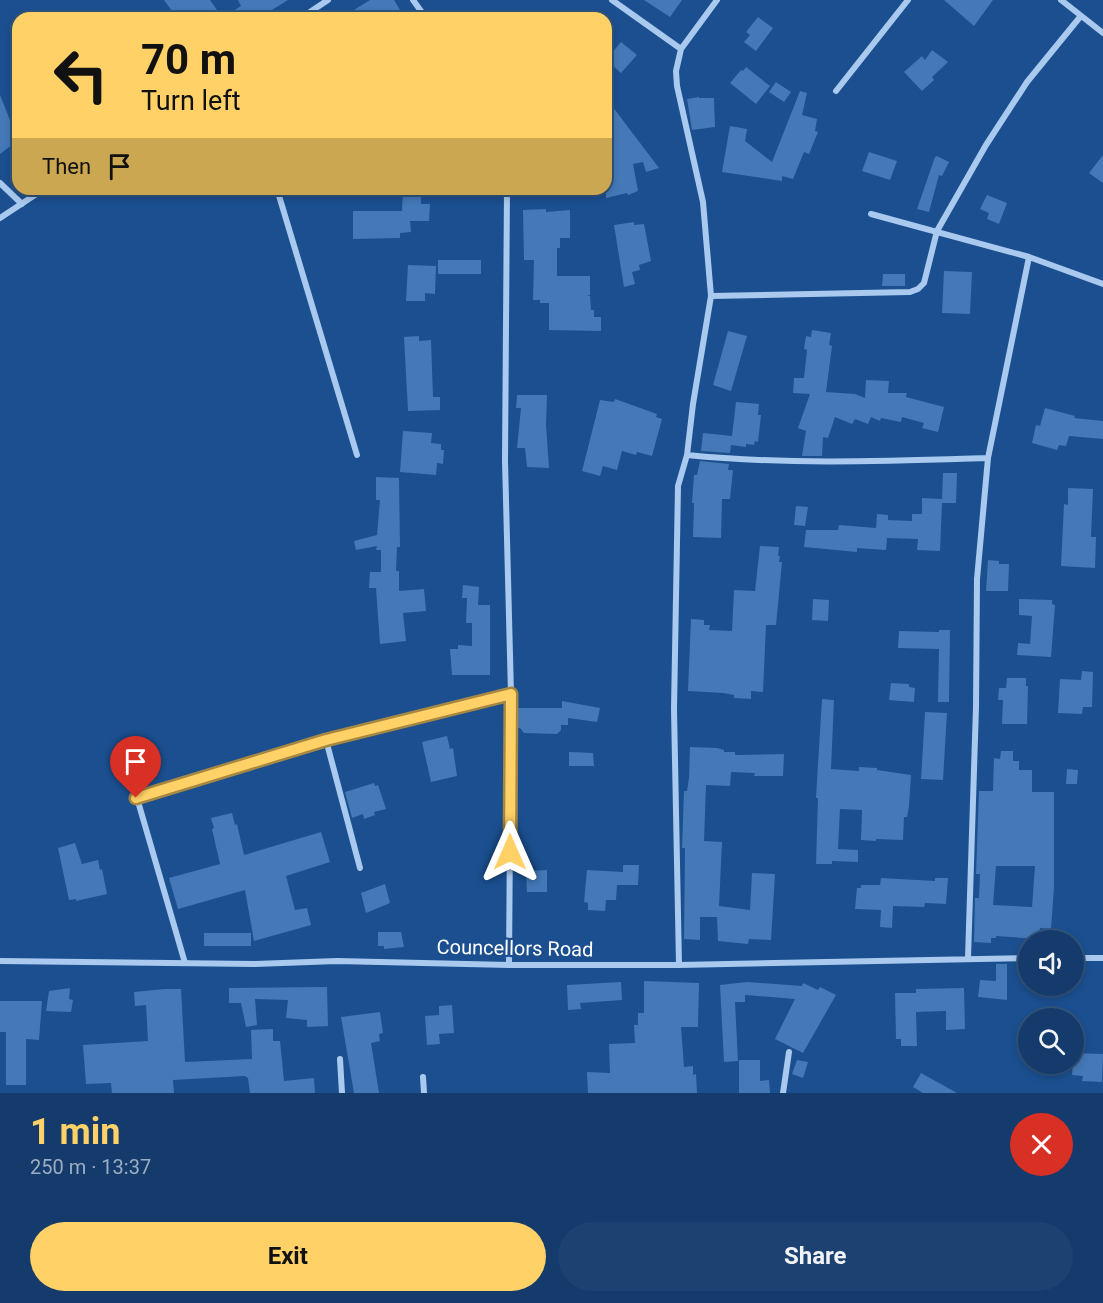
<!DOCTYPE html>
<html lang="en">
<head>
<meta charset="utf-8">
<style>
	:root { --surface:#143b6b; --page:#1d4271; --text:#f1f3f6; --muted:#9dadc1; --line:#33557e; --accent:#ffd166 }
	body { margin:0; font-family:Roboto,sans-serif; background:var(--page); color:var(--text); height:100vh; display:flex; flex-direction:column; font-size:22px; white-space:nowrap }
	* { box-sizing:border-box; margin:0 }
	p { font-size:20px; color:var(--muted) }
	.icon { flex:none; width:33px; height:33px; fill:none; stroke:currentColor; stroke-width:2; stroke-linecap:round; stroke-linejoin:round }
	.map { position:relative; height:1093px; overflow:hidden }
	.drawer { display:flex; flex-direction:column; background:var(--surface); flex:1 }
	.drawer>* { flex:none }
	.hud { position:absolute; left:12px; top:12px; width:600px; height:183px; border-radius:18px; box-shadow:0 3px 9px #0003,0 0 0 2px var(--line); background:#ffd166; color:#111; overflow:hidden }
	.fabs { position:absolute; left:1018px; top:930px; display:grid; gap:12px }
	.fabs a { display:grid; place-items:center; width:66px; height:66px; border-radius:50%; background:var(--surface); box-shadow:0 3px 9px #0003,0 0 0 2px var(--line); font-size:30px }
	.pin { position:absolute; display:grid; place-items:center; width:51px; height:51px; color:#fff; margin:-62px -26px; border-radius:50% 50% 50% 0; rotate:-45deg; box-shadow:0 0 6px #0007 }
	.pin .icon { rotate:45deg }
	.me { position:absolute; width:66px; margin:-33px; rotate:0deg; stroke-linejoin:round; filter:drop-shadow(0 0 4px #0008) }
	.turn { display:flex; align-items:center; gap:21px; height:126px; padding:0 30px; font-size:27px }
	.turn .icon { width:78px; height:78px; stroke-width:2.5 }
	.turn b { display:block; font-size:42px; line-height:51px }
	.then { display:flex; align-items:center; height:57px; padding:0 30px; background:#0003; gap:12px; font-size:22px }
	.round { display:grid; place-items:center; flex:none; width:63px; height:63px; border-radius:32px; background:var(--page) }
	.summary { display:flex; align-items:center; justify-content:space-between; height:102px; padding:0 30px }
	h1 { font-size:36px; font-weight:700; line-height:45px; color:var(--accent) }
	.button { display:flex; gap:12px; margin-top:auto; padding:12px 30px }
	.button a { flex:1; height:69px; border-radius:36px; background:var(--accent); color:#111; font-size:24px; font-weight:700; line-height:69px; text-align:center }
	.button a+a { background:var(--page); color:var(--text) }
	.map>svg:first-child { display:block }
</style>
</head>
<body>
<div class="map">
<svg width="1103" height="1093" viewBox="0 0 1103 1093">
	<rect width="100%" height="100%" fill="#1b4f8f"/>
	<path fill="#4478b7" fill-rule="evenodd" d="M164 0H210L217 10 206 18H177Z
		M238 0H288L259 18H238L233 11 241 6Z
		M370 0H394L405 18H341Z
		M644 0H682L670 17Z
		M944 0H993L974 26Z
		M758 17 773 28 756 51 744 42 750 35 746 32Z
		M621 42 637 55 621 73 606 60Z
		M932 50 948 62 932 77 934 80 922 91 904 72 922 56 925 60Z
		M746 67 770 86 756 104 730 83 741 70 743 71Z
		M776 82 791 92 784 102 769 92Z
		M800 91 807 93 802 115 817 119 815 131 818 132 809 154 804 152 793 179 782 176V181L722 172 730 126 747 129 745 141 772 162Z
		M0 95 12 125 10 127 14 135 11 137 13 144 0 154Z
		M699 97V98H714L715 127 692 130 687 99Z
		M606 98 659 168 646 172 643 162 633 164 638 191 628 195 627 193 606 198Z
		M869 152 897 161 890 180 862 171Z
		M1103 155V183L1089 173Z
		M937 156 949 162 942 176 939 175 929 212 917 209 935 157Z
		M403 189H421V204H430L429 221H410L411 232 400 233V238L353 239V211H402Z
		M987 195 1007 203 999 224 987 219 989 213 980 209Z
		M546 209V212L570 210V238H560V248H557V276H590V295H587L590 296 591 310H594V317H601V331L549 330V303H540V300H533L534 260H524L523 210Z
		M634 222V225L644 224 651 261 639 265 640 270 632 272 635 284 624 287 614 225Z
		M438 260H481V274H438Z
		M408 265 436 266 435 294 425 293V301H406Z
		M944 271 972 272 970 314 942 313Z
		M883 274H905V286H882Z
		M812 330 831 333 829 345 832 346 826 392 855 394 865 398 866 380 889 381 888 393H907L906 397 944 407 938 432 922 428 924 423 902 417 901 422 881 418 880 421 871 417 868 424 855 419 852 424 835 417 828 438 823 437 822 456H802L806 431 798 428 810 394 793 393 794 378H804L807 350 804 349 806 336 811 337Z
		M728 331 747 336 731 391 713 385Z
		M419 336V341L431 340 433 397H440V410L408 411 404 337Z
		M517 395H547L546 425 549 468 527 467 525 448H517L521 408H516Z
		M615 399 657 414 656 417 662 419 652 456 637 452 636 455 622 451 617 470 603 466 600 476 582 471 600 400 614 402Z
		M736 402 759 404 758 415H761L758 442 755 441 754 445 746 444V447L731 445 730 453 701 451 703 433 732 436Z
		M1045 408 1075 416 1074 418 1103 421V439L1069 436 1066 446 1059 445 1057 450 1032 443 1036 425 1040 426Z
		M403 431 432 433 431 443 441 444V450H444L443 464 437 463 436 475 400 472Z
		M700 461 729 464 728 470H733L730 499H722L721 538 693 537 694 503H692L694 475H697Z
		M943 473H957L956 503H942L940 551 917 550 918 539 887 538 886 550 857 548V552L804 547 806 530H838L839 525 876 528 877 514 888 515V520L912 521V514H922V498L942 499Z
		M376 477 399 478 400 547H397L396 571H399V591L424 589 426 611 403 613 406 641 380 644 376 588H369L370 572H381V550H376L377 546 356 550 354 541 377 535 380 500H376Z
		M1068 488 1093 489 1091 537H1096L1095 568 1061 566 1064 504 1068 505Z
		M796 506 808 507 805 526 794 525Z
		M760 546 779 547 778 556H780L779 562H782L776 625H766L763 692 751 691V699L734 698V695L723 693 688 691 691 619 704 620V625H710L709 630 732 631 734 590 755 591Z
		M988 560 999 561V564H1009L1008 591H986Z
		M463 585 479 587 478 605H490V675H452L450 649H458V645L472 646V623H466L467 598H462Z
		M813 599 829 600 828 621 812 620Z
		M1019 599 1052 600V604L1055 605 1051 657 1017 655 1018 643 1030 644 1032 616 1019 615Z
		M939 630H950L949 702H938L939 649 898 648 899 631 939 632Z
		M1082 671 1093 672 1092 707H1083L1082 714 1058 713 1060 679 1081 680Z
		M1007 678H1026V686H1028L1027 724H1002L1003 700H998L999 688H1006Z
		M891 683 909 684V687L915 688 914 702 889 700Z
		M822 699 834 700 831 769 859 771V767L877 768V770L911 775 909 806 907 817H904L903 840 876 839V841L861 840 862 810 840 809 838 849 858 850V862L832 861V864H816L818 798H816Z
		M562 701 600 708 597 722 568 718V725H561V730L557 734 524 733 520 728H516V708H562Z
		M925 712 947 713 943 780 921 779Z
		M447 736 450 749 453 748 457 776 431 782 422 742Z
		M690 747 717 748 724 750V752H735V755L784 754 783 776H754L755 773 731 772 730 786 706 785 704 841 722 842 719 906 750 910 752 873 775 874 771 940 749 939 748 944 718 941 717 917H700V940L684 939 685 848H682L684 791H687L689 778Z
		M1001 751H1013V761H1019V770H1032V792H1054V887L1051 929 1040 928 1039 939 996 936V938H991V943L974 942 975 898H979L980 874H976L979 791H993L994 758 1000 759ZM996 866H1035L1032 907 993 905Z
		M569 752 593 753 594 766H569Z
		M1067 769 1078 770 1077 784H1066Z
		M374 783 375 786 378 785 386 809 374 812 375 815 364 819 363 814 352 818 345 792Z
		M232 813 235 825 237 824 244 855 321 832 330 862 286 876 295 910 307 908 311 925 254 941 245 890 178 909 169 878 220 864 212 829 214 828 211 818Z
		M75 843 82 864 98 860 100 870 102 869 107 894 76 901V899L69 900 58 848Z
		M623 865H639L638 885H617L616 900H606L605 911 588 910V903L584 902 587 870 623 872Z
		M547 870V892H527L526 871Z
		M881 878 935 881V878H948L946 904 925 903 924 907 893 906 892 928 880 927 881 910 855 909 857 888H861V885H880Z
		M385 884 390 903 366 913 361 893Z
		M378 932H401L404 947 384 949V946H378Z
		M204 933H251V946H204Z
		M996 964H1007V1000L978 997 980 980 996 981Z
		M644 981 699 983 698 1027H681L684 1067 693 1066V1075L696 1074 697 1093H588L587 1072 610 1073 609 1044 635 1043 634 1025H638V1013H644Z
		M621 982 622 1000 580 1003 581 1009 568 1010 567 985Z
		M747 982 802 986 803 983 818 990 820 987 836 995 803 1053 775 1039 795 999 745 995V1002H735L738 1061 724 1062 720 985Z
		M327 987 328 1026 307 1027V1020L286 1018 288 1000 255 999 257 1025 246 1027 241 1003H229V988Z
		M70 988 69 999 73 1000 71 1012 46 1011 49 991Z
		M964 988 965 1029 946 1030V1011L916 1012 917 1046H901V1039H896L895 993H916V989Z
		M165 989H181L185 1062 252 1059 251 1030 273 1029V1041H280L284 1081 314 1078 315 1093H250L248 1078 245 1076 173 1080 174 1093H112L111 1083 86 1084 83 1045 148 1041 146 1005 135 1006 134 992Z
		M0 1001H42L39 1040 26 1039V1085H6V1032H0Z
		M452 1005 454 1033 439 1034 440 1044 427 1045 425 1016 439 1015V1006Z
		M380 1012 383 1033 379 1034 380 1041 371 1043 379 1093H354L341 1017Z
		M1074 1053 1103 1054 1102 1082 1082 1081 1083 1076 1072 1075Z
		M739 1060H760V1081L769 1080 770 1093H739Z
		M797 1060 808 1062 803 1078 792 1074Z
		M921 1073 957 1093H923L913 1087Z"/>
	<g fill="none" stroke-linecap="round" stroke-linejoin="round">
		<path stroke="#a9c9ee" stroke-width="6" d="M413 0 426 18
			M612 0 681 49 676 71 677 86 703 202 711 296 693 404 687 455 678 486 674 709 679 965
			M1061 0 1103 33
			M301 18 328 0
			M681 49 717 0
			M836 91 908 0
			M0 183 22 204
			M277 189 357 455
			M507 189 505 461 511 694 509 965
			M871 214 1029 257 1103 284
			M0 218 44 189
			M711 296 910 292 918 289 924 283 937 231 986 145 1027 82 1080 17
			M687 455C785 465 889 461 988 458
			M326 740 360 868
			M968 958 976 707 977 579 988 458 1029 257
			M1074 958H1103
			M0 961 255 964 337 961 509 965H679L1029 958
			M185 963 137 798 326 740 511 694
			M340 1059 342 1093
			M423 1077 424 1093
			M783 1093 789 1052"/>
	</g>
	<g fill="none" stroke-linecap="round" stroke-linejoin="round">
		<defs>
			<path id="route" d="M136 798 326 740 511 694 510 852"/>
		</defs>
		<use href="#route" stroke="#a68842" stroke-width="15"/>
		<use href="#route" stroke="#ffd166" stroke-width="10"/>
	</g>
	<g text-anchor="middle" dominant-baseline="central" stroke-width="4.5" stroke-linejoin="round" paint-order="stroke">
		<g font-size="20" fill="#fff" stroke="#1b4f8f">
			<text transform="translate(515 948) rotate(1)">Councellors Road</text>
		</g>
	</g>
</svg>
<div class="fabs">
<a><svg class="icon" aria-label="sound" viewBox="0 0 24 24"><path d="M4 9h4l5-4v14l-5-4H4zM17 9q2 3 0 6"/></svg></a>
<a><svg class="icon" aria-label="search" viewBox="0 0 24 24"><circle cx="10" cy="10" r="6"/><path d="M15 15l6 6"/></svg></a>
</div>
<div class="pin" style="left:136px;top:798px;background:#d93025"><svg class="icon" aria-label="arrive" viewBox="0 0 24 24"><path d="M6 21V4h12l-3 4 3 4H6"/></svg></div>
<svg class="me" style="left:510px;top:852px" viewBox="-20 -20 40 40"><path d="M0-17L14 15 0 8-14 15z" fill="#ffd166" stroke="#fff" stroke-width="4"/></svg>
<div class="hud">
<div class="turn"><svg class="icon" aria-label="left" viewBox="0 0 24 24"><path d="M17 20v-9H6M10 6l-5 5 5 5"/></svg><div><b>70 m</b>Turn left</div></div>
<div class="then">Then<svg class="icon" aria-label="arrive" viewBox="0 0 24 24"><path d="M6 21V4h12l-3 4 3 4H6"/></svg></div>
</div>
</div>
<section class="drawer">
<div class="summary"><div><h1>1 min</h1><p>250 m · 13:37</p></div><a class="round" style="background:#d93025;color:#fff"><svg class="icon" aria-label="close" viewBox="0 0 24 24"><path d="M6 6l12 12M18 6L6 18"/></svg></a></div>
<div class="button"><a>Exit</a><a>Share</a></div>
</section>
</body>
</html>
